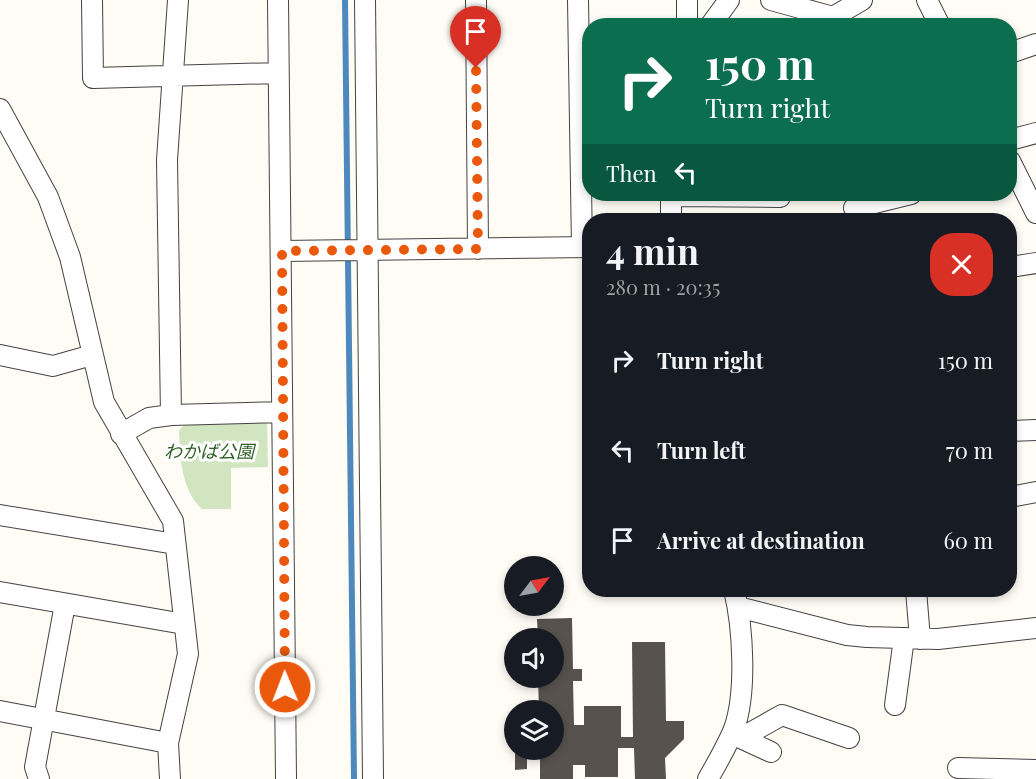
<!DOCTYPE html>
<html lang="en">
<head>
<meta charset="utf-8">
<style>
	:root { --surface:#171b24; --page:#20242c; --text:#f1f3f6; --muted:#9ea1a6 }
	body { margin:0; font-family:"Playfair Display","Noto Sans JP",serif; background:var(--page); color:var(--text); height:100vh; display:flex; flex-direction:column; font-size:22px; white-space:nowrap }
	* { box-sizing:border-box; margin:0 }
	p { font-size:20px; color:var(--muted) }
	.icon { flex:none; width:33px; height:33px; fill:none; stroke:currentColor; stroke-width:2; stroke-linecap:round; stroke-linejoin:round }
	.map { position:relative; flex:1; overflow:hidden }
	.side { position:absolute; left:582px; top:213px; width:435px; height:384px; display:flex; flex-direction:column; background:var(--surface); border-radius:24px; box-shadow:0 3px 9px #0003 }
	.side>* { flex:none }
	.top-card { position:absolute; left:582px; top:18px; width:435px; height:183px; border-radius:24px; box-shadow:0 3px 9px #0003; background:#0b6e4f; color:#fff; overflow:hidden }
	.needle { width:39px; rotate:58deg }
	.tools { position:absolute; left:504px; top:556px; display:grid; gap:12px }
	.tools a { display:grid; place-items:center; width:60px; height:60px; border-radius:50%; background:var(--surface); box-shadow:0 3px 9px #0003; font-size:30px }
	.pin { position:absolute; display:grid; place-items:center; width:51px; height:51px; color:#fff; margin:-62px -26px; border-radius:50% 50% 50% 0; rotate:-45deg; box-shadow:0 0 6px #0007 }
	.pin .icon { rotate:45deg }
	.me { position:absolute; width:66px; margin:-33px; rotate:359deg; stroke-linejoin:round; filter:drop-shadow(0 0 4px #0008) }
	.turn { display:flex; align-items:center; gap:21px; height:126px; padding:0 24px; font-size:27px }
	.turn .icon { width:78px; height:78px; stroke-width:2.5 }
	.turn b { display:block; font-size:42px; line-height:51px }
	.then { display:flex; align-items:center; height:57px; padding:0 24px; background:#0003; gap:12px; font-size:22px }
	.round { display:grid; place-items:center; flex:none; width:63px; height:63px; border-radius:24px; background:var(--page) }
	.head { display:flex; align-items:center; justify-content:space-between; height:102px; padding:0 24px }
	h1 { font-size:36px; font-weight:700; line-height:45px }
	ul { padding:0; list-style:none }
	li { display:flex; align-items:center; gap:18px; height:90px; padding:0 24px }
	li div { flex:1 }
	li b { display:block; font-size:22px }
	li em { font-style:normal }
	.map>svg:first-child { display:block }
</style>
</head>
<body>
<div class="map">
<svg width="1036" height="779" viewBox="0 0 1036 779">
	<rect width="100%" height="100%" fill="#fefcf4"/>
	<path fill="#d1e5c1" d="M267 421 268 467 231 468V509H202C181 490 180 456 179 430L187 423Z"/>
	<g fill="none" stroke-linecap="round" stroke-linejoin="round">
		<path stroke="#4e89be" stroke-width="6" d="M345 0 354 779"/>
	</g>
	<path fill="#57524d" d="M572 618 573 669H582V681H573L574 725H584V706H621V737H633L632 642H665L666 721H684V739L665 758 666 779H635L634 748H618V777H585V765H573V779H540V750H554V711H539L538 678H554V639H538L537 619Z
		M515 751H527V769L515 770Z"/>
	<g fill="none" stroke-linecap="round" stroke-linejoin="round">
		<defs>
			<path id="minor" d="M92 0 93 78 278 73
				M278 0 286 779
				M365 0 373 779
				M476 0 478 249
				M578 0 582 247
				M687 0V26
				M771 0 833 17 862 0
				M927 0 940 26
				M710 26 729 0
				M1010 53 1036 44
				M0 109 48 197 70 257 104 402 173 521 188 654 168 743 170 779
				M1010 140 1036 133
				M1010 161 1036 213
				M671 194V220
				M671 196 780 197
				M854 208 911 194
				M282 251 590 247
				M1010 267 1036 263
				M0 355 53 366 92 355
				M171 415 167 160 178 0
				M1010 431 1036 430
				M121 434 149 418 171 415 282 412
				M1010 497 1036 492
				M0 515 175 544
				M916 590 920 639
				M0 592 184 624
				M738 607 847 635 867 637 938 639 1036 628
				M895 705 904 638
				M0 711 168 743
				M734 735 771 752
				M741 738 782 715 849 738
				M958 768 1036 770
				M39 779 35 767 65 604
				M708 779C717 763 727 746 734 729 747 692 743 627 734 590"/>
		</defs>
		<use href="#minor" stroke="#434343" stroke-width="22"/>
		<use href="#minor" stroke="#fff" stroke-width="20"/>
	</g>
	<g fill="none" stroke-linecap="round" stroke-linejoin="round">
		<path stroke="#ea580c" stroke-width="10" stroke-dasharray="0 18" d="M285 687 282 251 478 249 476 68"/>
	</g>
	<g text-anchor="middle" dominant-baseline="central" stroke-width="6" stroke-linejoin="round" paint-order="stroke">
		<g font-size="18" font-style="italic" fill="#2f6127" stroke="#fff">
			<text x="209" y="451">わかば公園</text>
		</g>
	</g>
</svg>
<div class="tools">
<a><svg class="needle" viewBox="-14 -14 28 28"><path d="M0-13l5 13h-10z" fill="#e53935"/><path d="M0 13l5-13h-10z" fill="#9ea1a6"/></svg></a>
<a><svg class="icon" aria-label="sound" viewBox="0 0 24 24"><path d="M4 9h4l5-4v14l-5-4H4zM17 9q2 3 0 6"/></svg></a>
<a><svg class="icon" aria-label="layers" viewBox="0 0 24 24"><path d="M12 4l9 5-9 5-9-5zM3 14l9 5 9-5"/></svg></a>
</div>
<div class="pin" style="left:476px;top:68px;background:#d93025"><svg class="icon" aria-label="arrive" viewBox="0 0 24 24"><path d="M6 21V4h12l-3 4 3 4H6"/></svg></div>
<svg class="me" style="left:285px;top:687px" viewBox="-20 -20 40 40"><circle r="17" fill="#ea580c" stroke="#fff" stroke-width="3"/><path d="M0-11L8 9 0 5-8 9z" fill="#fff"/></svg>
<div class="top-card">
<div class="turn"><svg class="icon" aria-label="right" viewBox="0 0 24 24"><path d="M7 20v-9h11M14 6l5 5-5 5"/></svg><div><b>150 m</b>Turn right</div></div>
<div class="then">Then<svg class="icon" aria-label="left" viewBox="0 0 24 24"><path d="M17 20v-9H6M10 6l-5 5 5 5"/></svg></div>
</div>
<section class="side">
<div class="head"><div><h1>4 min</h1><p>280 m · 20:35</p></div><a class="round" style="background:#d93025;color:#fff"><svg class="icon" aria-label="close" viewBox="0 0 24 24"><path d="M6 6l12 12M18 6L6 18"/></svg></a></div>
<ul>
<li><svg class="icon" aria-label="right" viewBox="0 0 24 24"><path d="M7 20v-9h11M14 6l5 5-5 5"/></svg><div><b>Turn right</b></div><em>150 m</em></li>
<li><svg class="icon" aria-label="left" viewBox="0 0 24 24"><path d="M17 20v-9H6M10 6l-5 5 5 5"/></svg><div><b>Turn left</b></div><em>70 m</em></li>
<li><svg class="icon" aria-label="arrive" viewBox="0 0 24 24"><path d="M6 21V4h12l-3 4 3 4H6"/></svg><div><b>Arrive at destination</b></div><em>60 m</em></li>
</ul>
</section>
</div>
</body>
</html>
